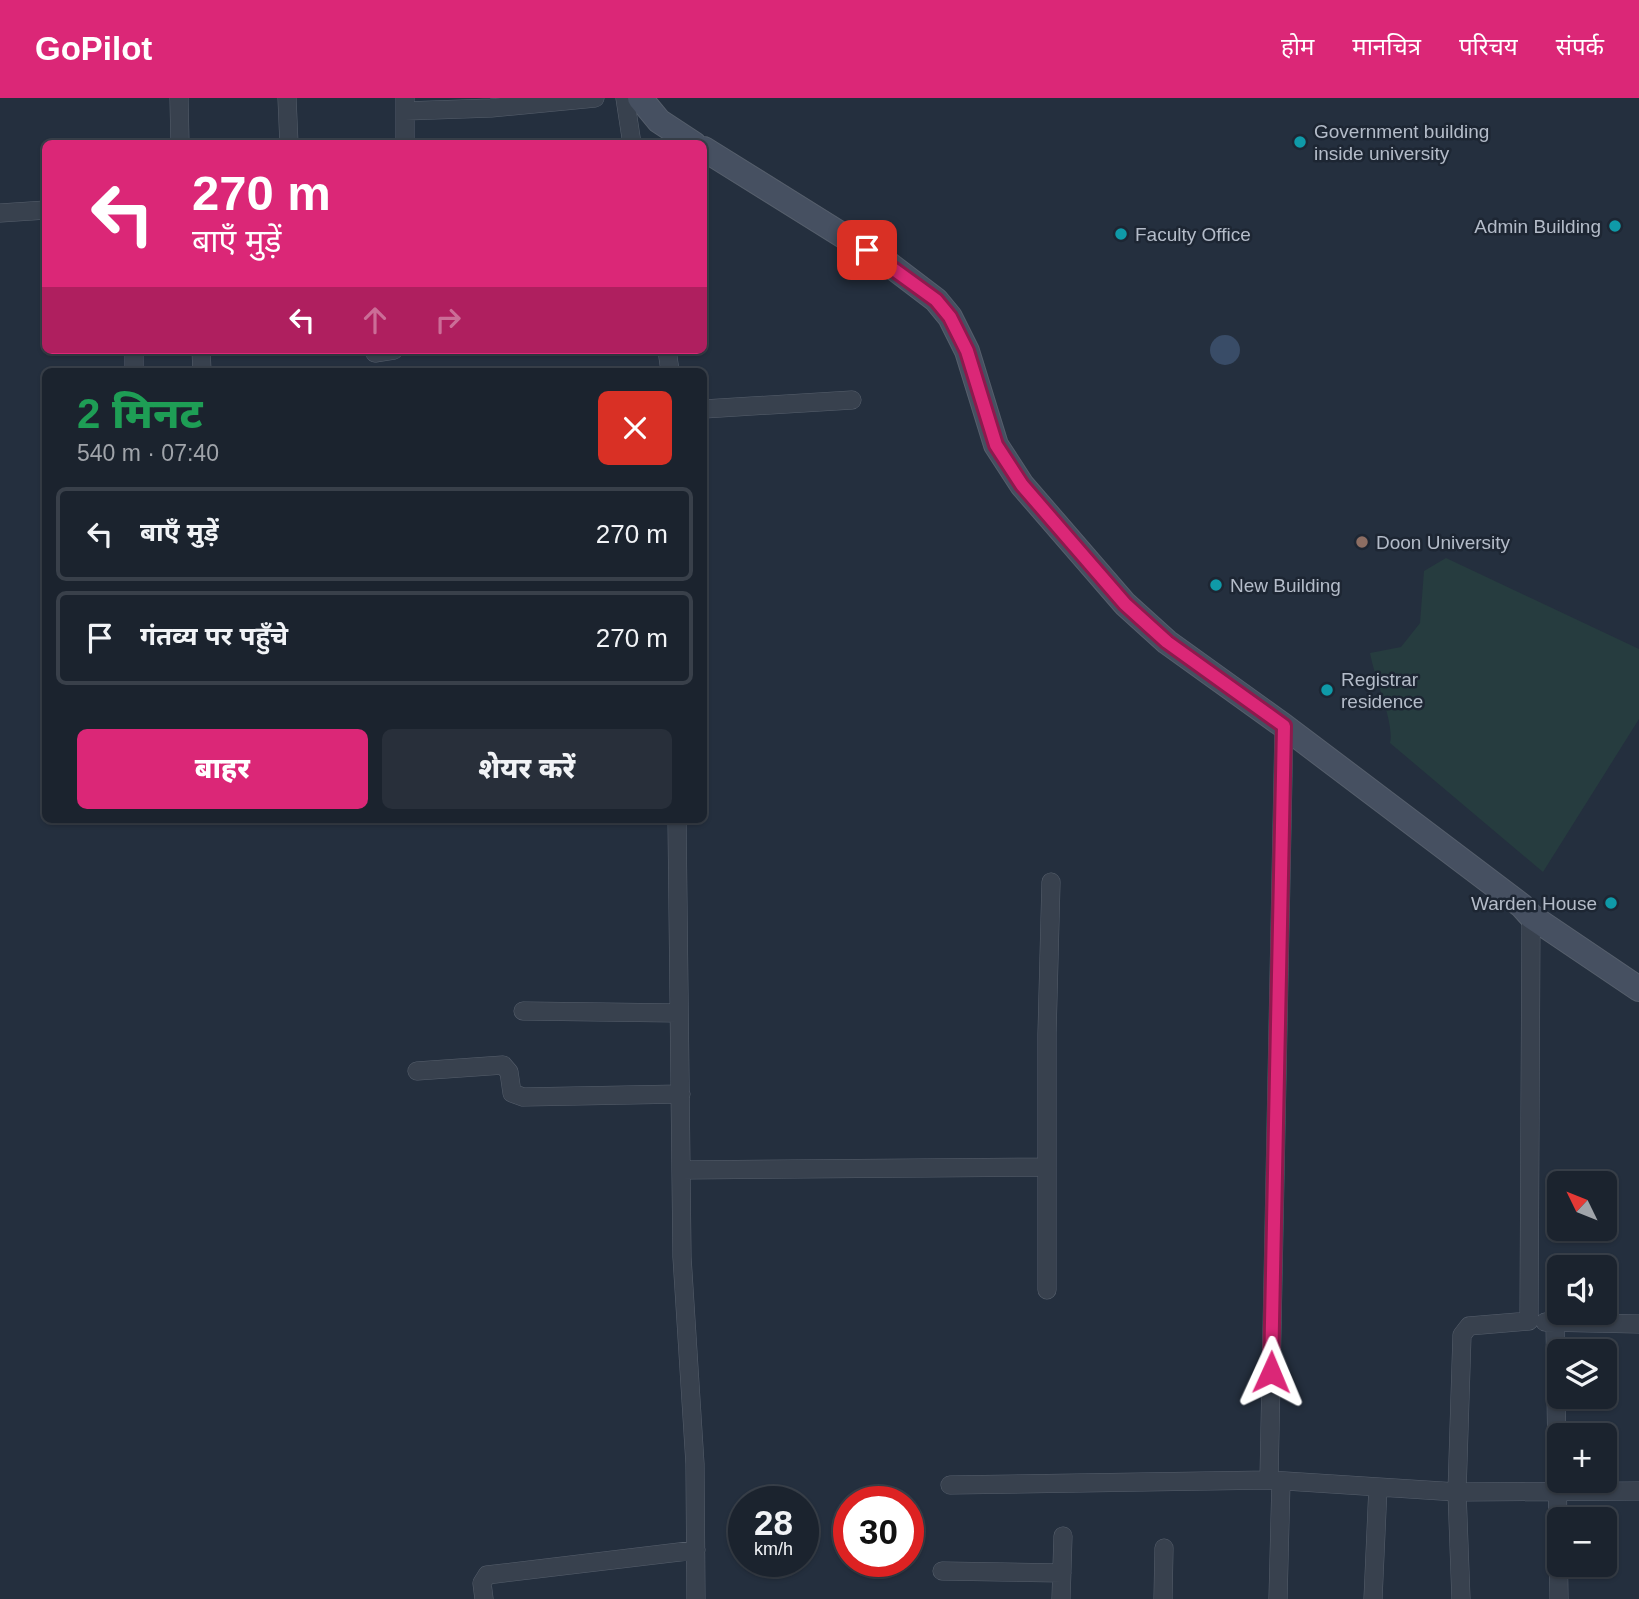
<!DOCTYPE html>
<html lang="hi">
<head>
<meta charset="utf-8">
<style>
	:root { --surface:#1b232e; --page:#282f3a; --text:#f1f3f6; --muted:#a0a4aa; --line:#39404a; --accent:#db2777 }
	body { margin:0; font-family:Helvetica,"Noto Sans Devanagari",sans-serif; background:var(--page); color:var(--text); height:100vh; display:flex; flex-direction:column; font-size:26px; white-space:nowrap }
	* { box-sizing:border-box; margin:0 }
	p { font-size:23px; color:var(--muted) }
	.icon { flex:none; width:38px; height:38px; fill:none; stroke:currentColor; stroke-width:2; stroke-linecap:round; stroke-linejoin:round }
	.map { position:relative; flex:1; overflow:hidden }
	.sheet { position:absolute; left:42px; top:270px; width:665px; height:455px; display:flex; flex-direction:column; background:var(--surface); border-radius:10px; box-shadow:0 2px 5px #0004,0 0 0 2px var(--line) }
	.sheet>* { flex:none }
	.guide { position:absolute; left:42px; top:42px; width:665px; height:214px; border-radius:10px; box-shadow:0 2px 5px #0004,0 0 0 2px var(--line); background:#db2777; color:#fff; overflow:hidden }
	.needle { width:46px; rotate:313deg }
	.controls { position:absolute; left:1547px; top:1073px; display:grid; gap:14px }
	.controls a { display:grid; place-items:center; width:70px; height:70px; border-radius:10px; background:var(--surface); box-shadow:0 2px 5px #0004,0 0 0 2px var(--line); font-size:35px }
	.speed { position:absolute; left:728px; top:1388px; display:flex; gap:14px; font-size:35px; font-weight:700; text-align:center }
	.speed>* { display:grid; place-content:center; width:91px; height:91px; border-radius:50%; background:var(--surface); box-shadow:0 2px 5px #0004,0 0 0 2px var(--line); line-height:1 }
	.speed small { font-size:18px; font-weight:400 }
	.speed .limit { border:10px solid #d22; background:#fff; color:#111 }
	.pin { position:absolute; display:grid; place-items:center; width:60px; height:60px; color:#fff; margin:-30px; border-radius:14px; box-shadow:0 4px 10px #0006 }
	.me { position:absolute; width:77px; margin:-38px; rotate:1deg; stroke-linejoin:round; filter:drop-shadow(0 0 5px #0008) }
	.turn { display:flex; align-items:center; gap:24px; height:147px; padding:0 35px; font-size:32px }
	.turn .icon { width:91px; height:91px; stroke-width:2.5 }
	.turn b { display:block; font-size:49px; line-height:60px }
	.lanes { display:flex; align-items:center; height:66px; padding:0 35px; background:#0003; justify-content:center; gap:35px; direction:ltr }
	.lanes .off { opacity:.35 }
	.round { display:grid; place-items:center; flex:none; width:74px; height:74px; border-radius:10px; background:var(--page) }
	.head { display:flex; align-items:center; justify-content:space-between; height:119px; padding:0 35px }
	h1 { font-size:42px; font-weight:800; line-height:52px; color:#1e9e55 }
	.primary-button { display:flex; gap:14px; margin-top:auto; padding:14px 35px }
	.primary-button a { flex:1; height:80px; border-radius:10px; background:var(--accent); color:#fff; font-size:28px; font-weight:800; line-height:80px; text-align:center }
	.primary-button a+a { background:var(--page); color:var(--text) }
	ul { padding:0; list-style:none }
	li { display:flex; align-items:center; gap:21px; height:94px; margin:0 14px 10px; padding:0 21px; border:4px solid var(--line); border-radius:10px }
	li div { flex:1 }
	li b { display:block; font-size:26px }
	li em { font-style:normal }
	header { display:flex; align-items:center; gap:42px; box-sizing:border-box; height:98px; padding:0 35px; background:var(--accent); color:#fff }
	header strong { font-size:33px }
	nav { display:flex; gap:38px; margin-inline-start:auto; font-size:24px }
	.map>svg:first-child { display:block }
</style>
</head>
<body>
<header>
<strong>GoPilot</strong>
<nav><a>होम</a><a>मानचित्र</a><a>परिचय</a><a>संपर्क</a></nav>
</header>
<div class="map">
<svg width="1639" height="1501" viewBox="0 0 1639 1501">
	<rect width="100%" height="100%" fill="#242f3e"/>
	<path fill="#263c3f" d="M1446 460 1639 551V621L1543 774 1390 645C1395 626 1374 579 1370 555L1401 549 1420 525 1424 473Z"/>
	<path fill="#394c67" d="M1210 252a15 15 0 1 1 30 0a15 15 0 1 1-30 0Z"/>
	<g fill="none" stroke-linecap="round" stroke-linejoin="round">
		<defs>
			<path id="minor" d="M179 0 180 46
				M287 0 289 46
				M405 0V46
				M625 0 632 46
				M405 13 491 10 595 0
				M0 115 46 112
				M134 252V273
				M201 252 202 273
				M667 252 670 273
				M375 255 394 252
				M704 311 852 302
				M677 721 682 1159 695 1366 696 1501
				M523 913 678 915
				M417 973 503 967 509 974 512 995 523 999 681 996
				M681 1072 1047 1069
				M1047 1192V936L1051 784
				M1545 1224 1639 1226
				M1555 1224 1559 1501
				M1269 1382 1284 628
				M950 1387 1269 1382 1457 1394 1639 1393
				M942 1473 1062 1475
				M484 1501 482 1485 487 1477 696 1452
				M1061 1501 1063 1438
				M1163 1501 1164 1450
				M1278 1501 1281 1383
				M1373 1501 1378 1389
				M1461 1501 1457 1394 1462 1237 1469 1228 1529 1223 1531 818"/>
			<path id="secondary" d="M640 0 659 23 694 46
				M704 51 890 167 936 202 950 219 967 253 996 347 1022 387 1125 506 1167 544 1284 628 1522 808 1531 818 1639 891"/>
		</defs>
		<use href="#minor" stroke="#565f6c" stroke-width="19"/>
		<use href="#secondary" stroke="#565f6c" stroke-width="26"/>
		<use href="#minor" stroke="#38414e" stroke-width="18"/>
		<use href="#secondary" stroke="#465061" stroke-width="24"/>
	</g>
	<g fill="none" stroke-linecap="round" stroke-linejoin="round">
		<defs>
			<path id="route" d="M867 152 936 202 950 219 967 253 996 347 1022 387 1125 506 1167 544 1284 628 1271 1274"/>
		</defs>
		<use href="#route" stroke="#8e194d" stroke-width="18"/>
		<use href="#route" stroke="#db2777" stroke-width="12"/>
	</g>
	<g fill="#0f9aa8" stroke="#1d2633" stroke-width="2.5">
		<circle cx="1300" cy="44" r="7"/>
		<circle cx="1615" cy="128" r="7"/>
		<circle cx="1121" cy="136" r="7"/>
		<circle cx="1216" cy="487" r="7"/>
		<circle cx="1327" cy="592" r="7"/>
		<circle cx="1611" cy="805" r="7"/>
	</g>
	<circle fill="#8d6e63" stroke="#1d2633" stroke-width="2.5" cx="1362" cy="444" r="7"/>
	<g text-anchor="middle" dominant-baseline="central" stroke-width="5" stroke-linejoin="round" paint-order="stroke">
		<g font-size="19" fill="#b4bcc9" stroke="#1d2633" text-anchor="start">
			<text x="1314" y="33">Government building<tspan x="1314" dy="22">inside university</tspan></text>
			<text x="1601" y="128" text-anchor="end">Admin Building</text>
			<text x="1135" y="136">Faculty Office</text>
			<text x="1376" y="444">Doon University</text>
			<text x="1230" y="487">New Building</text>
			<text x="1341" y="581">Registrar<tspan x="1341" dy="22">residence</tspan></text>
			<text x="1597" y="805" text-anchor="end">Warden House</text>
		</g>
	</g>
</svg>
<div class="controls">
<a><svg class="needle" viewBox="-14 -14 28 28"><path d="M0-13l5 13h-10z" fill="#e53935"/><path d="M0 13l5-13h-10z" fill="#a0a4aa"/></svg></a>
<a><svg class="icon" aria-label="sound" viewBox="0 0 24 24"><path d="M4 9h4l5-4v14l-5-4H4zM17 9q2 3 0 6"/></svg></a>
<a><svg class="icon" aria-label="layers" viewBox="0 0 24 24"><path d="M12 4l9 5-9 5-9-5zM3 14l9 5 9-5"/></svg></a>
<a>+</a>
<a>−</a>
</div>
<div class="speed"><div>28<small>km/h</small></div><div class="limit">30</div></div>
<div class="pin" style="left:867px;top:152px;background:#d93025"><svg class="icon" aria-label="arrive" viewBox="0 0 24 24"><path d="M6 21V4h12l-3 4 3 4H6"/></svg></div>
<svg class="me" style="left:1271px;top:1274px" viewBox="-20 -20 40 40"><path d="M0-17L14 15 0 8-14 15z" fill="#db2777" stroke="#fff" stroke-width="4"/></svg>
<div class="guide">
<div class="turn"><svg class="icon" aria-label="left" viewBox="0 0 24 24"><path d="M17 20v-9H6M10 6l-5 5 5 5"/></svg><div><b>270 m</b>बाएँ मुड़ें</div></div>
<div class="lanes"><svg class="icon" aria-label="left" viewBox="0 0 24 24"><path d="M17 20v-9H6M10 6l-5 5 5 5"/></svg><svg class="icon off" aria-label="ahead" viewBox="0 0 24 24"><path d="M12 20V5M6 11l6-6 6 6"/></svg><svg class="icon off" aria-label="right" viewBox="0 0 24 24"><path d="M7 20v-9h11M14 6l5 5-5 5"/></svg></div>
</div>
<section class="sheet">
<div class="head"><div><h1>2 मिनट</h1><p>540 m · 07:40</p></div><a class="round" style="background:#d93025;color:#fff"><svg class="icon" aria-label="close" viewBox="0 0 24 24"><path d="M6 6l12 12M18 6L6 18"/></svg></a></div>
<ul>
<li><svg class="icon" aria-label="left" viewBox="0 0 24 24"><path d="M17 20v-9H6M10 6l-5 5 5 5"/></svg><div><b>बाएँ मुड़ें</b></div><em>270 m</em></li>
<li><svg class="icon" aria-label="arrive" viewBox="0 0 24 24"><path d="M6 21V4h12l-3 4 3 4H6"/></svg><div><b>गंतव्य पर पहुँचे</b></div><em>270 m</em></li>
</ul>
<div class="primary-button"><a>बाहर</a><a>शेयर करें</a></div>
</section>
</div>
</body>
</html>
